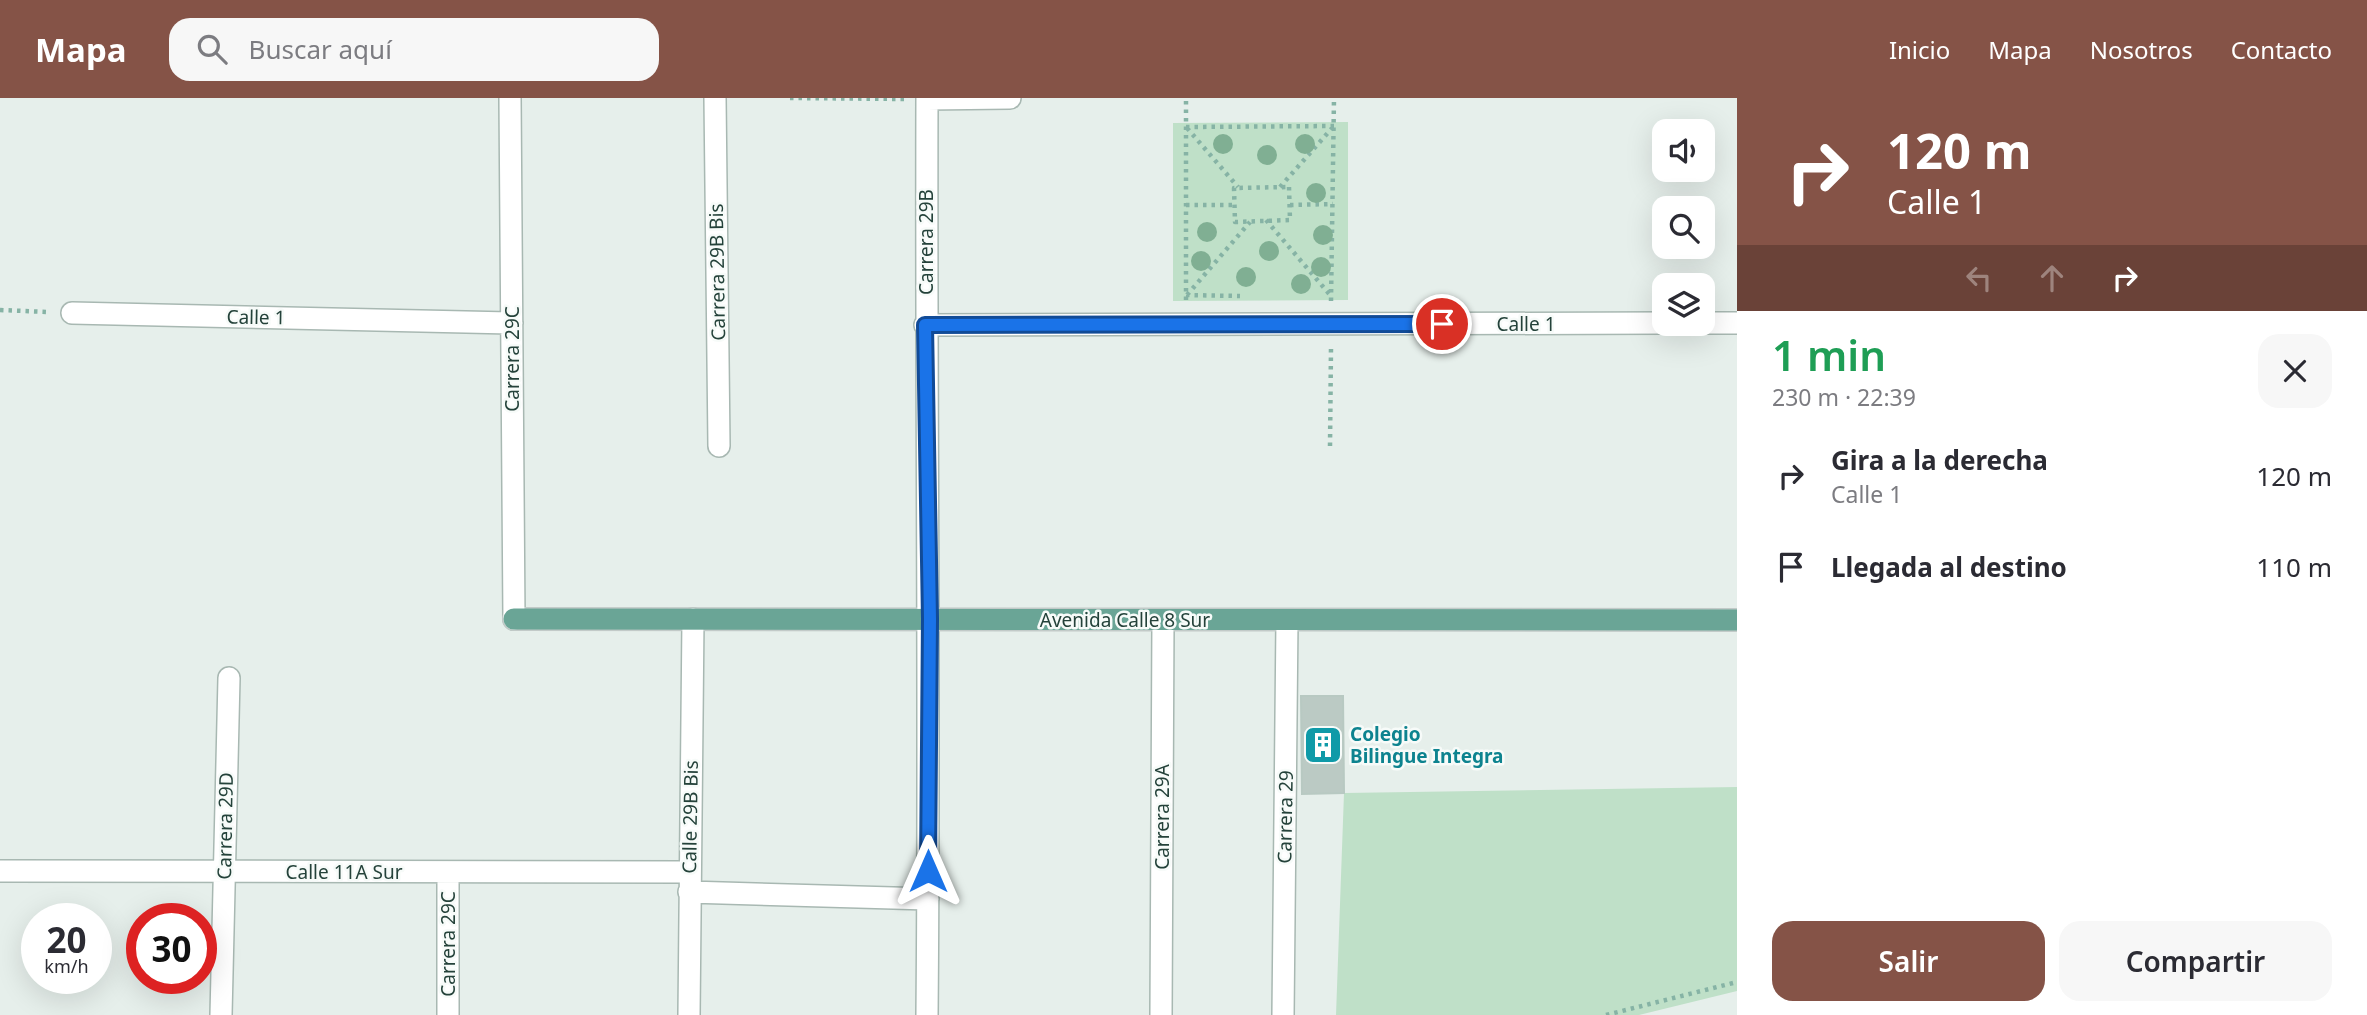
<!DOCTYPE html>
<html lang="es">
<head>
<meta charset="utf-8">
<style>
	:root { --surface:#fff; --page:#f7f7f7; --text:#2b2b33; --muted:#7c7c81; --accent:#855347 }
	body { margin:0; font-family:"Noto Sans",sans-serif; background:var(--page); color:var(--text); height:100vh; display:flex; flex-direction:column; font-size:26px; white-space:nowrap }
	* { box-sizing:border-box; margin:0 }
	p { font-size:23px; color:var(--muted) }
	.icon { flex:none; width:38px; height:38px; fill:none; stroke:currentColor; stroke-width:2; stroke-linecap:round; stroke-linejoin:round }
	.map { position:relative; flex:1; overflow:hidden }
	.drawer { display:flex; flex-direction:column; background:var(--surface); width:630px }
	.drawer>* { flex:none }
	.banner { background:#855347; color:#fff; overflow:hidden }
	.buttons { position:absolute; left:1652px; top:21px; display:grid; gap:14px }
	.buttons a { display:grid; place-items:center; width:63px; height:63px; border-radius:14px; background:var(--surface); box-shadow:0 7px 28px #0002; font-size:35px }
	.speed { position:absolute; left:21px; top:805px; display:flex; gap:14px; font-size:35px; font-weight:700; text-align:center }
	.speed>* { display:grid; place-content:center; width:91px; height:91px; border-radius:50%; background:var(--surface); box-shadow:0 7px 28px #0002; line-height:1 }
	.speed small { font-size:18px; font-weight:400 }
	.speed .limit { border:10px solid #d22; background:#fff; color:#111 }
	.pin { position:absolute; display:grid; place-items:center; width:60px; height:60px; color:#fff; margin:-30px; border:4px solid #fff; border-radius:50%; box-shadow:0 2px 7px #0007 }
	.me { position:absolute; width:77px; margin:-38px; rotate:0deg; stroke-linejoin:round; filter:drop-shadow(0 0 5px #0008) }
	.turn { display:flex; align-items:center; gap:24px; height:147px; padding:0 35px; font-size:32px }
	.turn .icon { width:91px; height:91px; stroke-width:2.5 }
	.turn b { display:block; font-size:49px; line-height:60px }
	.lanes { display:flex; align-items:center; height:66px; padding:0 35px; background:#0003; justify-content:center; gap:35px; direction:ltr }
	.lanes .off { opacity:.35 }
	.round { display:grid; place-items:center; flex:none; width:74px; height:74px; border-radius:21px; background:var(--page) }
	.headline { display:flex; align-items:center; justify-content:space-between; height:119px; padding:0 35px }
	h1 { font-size:42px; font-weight:600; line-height:52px; color:#1e9e55 }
	.cta { display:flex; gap:14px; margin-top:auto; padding:14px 35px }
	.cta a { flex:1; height:80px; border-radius:21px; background:var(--accent); color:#fff; font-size:28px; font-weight:600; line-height:80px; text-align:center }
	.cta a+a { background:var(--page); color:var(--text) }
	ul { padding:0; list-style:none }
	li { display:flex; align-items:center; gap:21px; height:91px; padding:0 35px }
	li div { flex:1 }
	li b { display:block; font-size:26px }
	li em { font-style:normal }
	header { display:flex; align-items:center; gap:42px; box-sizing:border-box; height:98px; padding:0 35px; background:var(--accent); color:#fff }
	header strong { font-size:33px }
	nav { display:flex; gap:38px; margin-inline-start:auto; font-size:24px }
	.search { width:490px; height:63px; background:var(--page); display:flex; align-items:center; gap:18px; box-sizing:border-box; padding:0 24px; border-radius:21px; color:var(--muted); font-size:26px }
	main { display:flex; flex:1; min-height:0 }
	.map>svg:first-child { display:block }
</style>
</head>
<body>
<header>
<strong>Mapa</strong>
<div class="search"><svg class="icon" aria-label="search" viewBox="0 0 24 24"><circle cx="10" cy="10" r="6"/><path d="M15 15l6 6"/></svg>Buscar aquí</div>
<nav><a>Inicio</a><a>Mapa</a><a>Nosotros</a><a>Contacto</a></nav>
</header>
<main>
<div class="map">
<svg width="1737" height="917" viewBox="0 0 1737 917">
	<rect width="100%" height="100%" fill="#e6efeb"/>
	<path fill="#bfe0c8" d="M1348 24V202L1173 203V25Z
		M1737 689V893L1639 917H1336L1344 695Z"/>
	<path fill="#bbcac4" stroke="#b8c9c2" stroke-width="2" d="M1301 598H1343L1344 695 1302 696Z"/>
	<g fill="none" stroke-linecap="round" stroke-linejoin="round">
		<defs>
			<path id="minor" d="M510 0 514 521
				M715 0 719 348
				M927 1 1010 0
				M72 215 512 225
				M1703 225H1737
				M925 227 1664 225
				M0 773 688 774
				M448 774V917
				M689 794 928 801
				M221 917 229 580
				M689 917 693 521
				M927 917C930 611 926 306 927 0
				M1161 917 1163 522
				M1283 917 1287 522"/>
			<path id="major" d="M514 521 1737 522"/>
		</defs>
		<use href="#minor" stroke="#a8b8b2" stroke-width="24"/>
		<use href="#major" stroke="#c2cac8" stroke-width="24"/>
		<path stroke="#86b3a5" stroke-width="4.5" stroke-dasharray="3.5 5" stroke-linecap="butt" d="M790 0 904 1
			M1186 29 1334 28
			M1187 30 1238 89
			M1280 89 1333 29
			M1289 89 1290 122 1235 124 1234 90Z
			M1186 107H1234
			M1290 107 1333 106
			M1266 122 1331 198
			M1186 197 1240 198
			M1187 197 1250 124
			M1186 202V0
			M1331 203 1334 0
			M0 212 48 214
			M1330 348 1331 250
			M1606 917 1737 884"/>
		<use href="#minor" stroke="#fff" stroke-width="21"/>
		<use href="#major" stroke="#6aa596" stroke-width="21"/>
	</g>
	<g fill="#80af93">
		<circle cx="1223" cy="46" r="10"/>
		<circle cx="1305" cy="46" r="10"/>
		<circle cx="1267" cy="57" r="10"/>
		<circle cx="1316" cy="95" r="10"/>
		<circle cx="1207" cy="134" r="10"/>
		<circle cx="1323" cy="137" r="10"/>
		<circle cx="1269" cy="153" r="10"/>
		<circle cx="1201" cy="163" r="10"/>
		<circle cx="1321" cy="169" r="10"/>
		<circle cx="1246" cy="179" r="10"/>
		<circle cx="1301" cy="186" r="10"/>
	</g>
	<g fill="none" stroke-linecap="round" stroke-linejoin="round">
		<defs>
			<path id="route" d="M928 773 930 521 925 227 1442 226"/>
		</defs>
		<use href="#route" stroke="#114b97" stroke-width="18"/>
		<use href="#route" stroke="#1a73e8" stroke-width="12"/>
	</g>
	<defs>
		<symbol id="building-square" viewBox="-11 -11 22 22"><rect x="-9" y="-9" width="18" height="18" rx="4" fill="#0f9aa8" stroke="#f7fbf9"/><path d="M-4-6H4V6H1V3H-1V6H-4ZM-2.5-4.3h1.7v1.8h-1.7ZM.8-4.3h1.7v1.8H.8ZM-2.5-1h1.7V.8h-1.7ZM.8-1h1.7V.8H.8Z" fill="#fff"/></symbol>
	</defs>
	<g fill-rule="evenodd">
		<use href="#building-square" x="1301" y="625" width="44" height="44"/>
	</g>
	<g text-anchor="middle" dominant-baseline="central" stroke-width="5" stroke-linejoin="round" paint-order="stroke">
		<g font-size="19" fill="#24423a" stroke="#f7fbf9">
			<text transform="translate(926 144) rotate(-90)">Carrera 29B</text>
			<text transform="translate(717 174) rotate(-91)">Carrera 29B Bis</text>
			<text transform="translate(256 219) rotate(1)">Calle 1</text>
			<text x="1526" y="226">Calle 1</text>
			<text transform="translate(512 261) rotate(-90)">Carrera 29C</text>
			<text x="1125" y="522">Avenida Calle 8 Sur</text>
			<text transform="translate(690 719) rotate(-89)">Calle 29B Bis</text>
			<text transform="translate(1162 719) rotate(-90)">Carrera 29A</text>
			<text transform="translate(1285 719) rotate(-89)">Carrera 29</text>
			<text transform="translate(225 728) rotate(-89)">Carrera 29D</text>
			<text x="344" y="774">Calle 11A Sur</text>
			<text transform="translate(448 846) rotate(-90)">Carrera 29C</text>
		</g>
		<g font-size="19" font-weight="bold" fill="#0d838f" stroke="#f7fbf9" text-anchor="start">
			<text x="1350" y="636">Colegio<tspan x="1350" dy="22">Bilingue Integra</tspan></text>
		</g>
	</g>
</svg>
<div class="buttons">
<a><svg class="icon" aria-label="sound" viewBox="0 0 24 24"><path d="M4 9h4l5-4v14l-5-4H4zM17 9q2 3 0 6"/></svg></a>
<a><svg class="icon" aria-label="search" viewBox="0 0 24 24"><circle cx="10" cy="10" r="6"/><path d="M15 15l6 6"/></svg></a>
<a><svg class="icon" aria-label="layers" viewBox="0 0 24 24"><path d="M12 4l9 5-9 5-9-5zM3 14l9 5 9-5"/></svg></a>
</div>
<div class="speed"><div>20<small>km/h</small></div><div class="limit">30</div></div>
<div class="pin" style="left:1442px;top:226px;background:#d93025"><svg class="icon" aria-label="arrive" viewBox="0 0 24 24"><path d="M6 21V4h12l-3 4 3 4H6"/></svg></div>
<svg class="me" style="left:928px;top:773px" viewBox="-20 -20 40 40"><path d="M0-17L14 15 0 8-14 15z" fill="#1a73e8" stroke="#fff" stroke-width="4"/></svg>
</div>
<section class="drawer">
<div class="banner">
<div class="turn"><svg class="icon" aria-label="right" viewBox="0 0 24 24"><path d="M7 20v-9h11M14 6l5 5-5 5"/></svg><div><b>120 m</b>Calle 1</div></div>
<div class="lanes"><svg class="icon off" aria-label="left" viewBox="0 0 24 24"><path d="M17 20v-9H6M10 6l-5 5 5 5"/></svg><svg class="icon off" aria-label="ahead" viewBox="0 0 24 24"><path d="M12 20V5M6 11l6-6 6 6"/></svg><svg class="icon" aria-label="right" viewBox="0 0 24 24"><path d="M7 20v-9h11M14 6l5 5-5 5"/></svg></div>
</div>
<div class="headline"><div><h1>1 min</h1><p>230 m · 22:39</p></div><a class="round"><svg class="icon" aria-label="close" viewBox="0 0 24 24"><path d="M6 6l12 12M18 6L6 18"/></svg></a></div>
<ul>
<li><svg class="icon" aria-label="right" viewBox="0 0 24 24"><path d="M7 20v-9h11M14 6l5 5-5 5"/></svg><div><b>Gira a la derecha</b><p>Calle 1</p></div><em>120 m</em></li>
<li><svg class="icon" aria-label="arrive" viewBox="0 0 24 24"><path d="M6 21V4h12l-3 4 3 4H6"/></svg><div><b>Llegada al destino</b></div><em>110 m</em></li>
</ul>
<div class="cta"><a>Salir</a><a>Compartir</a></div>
</section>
</main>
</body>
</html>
